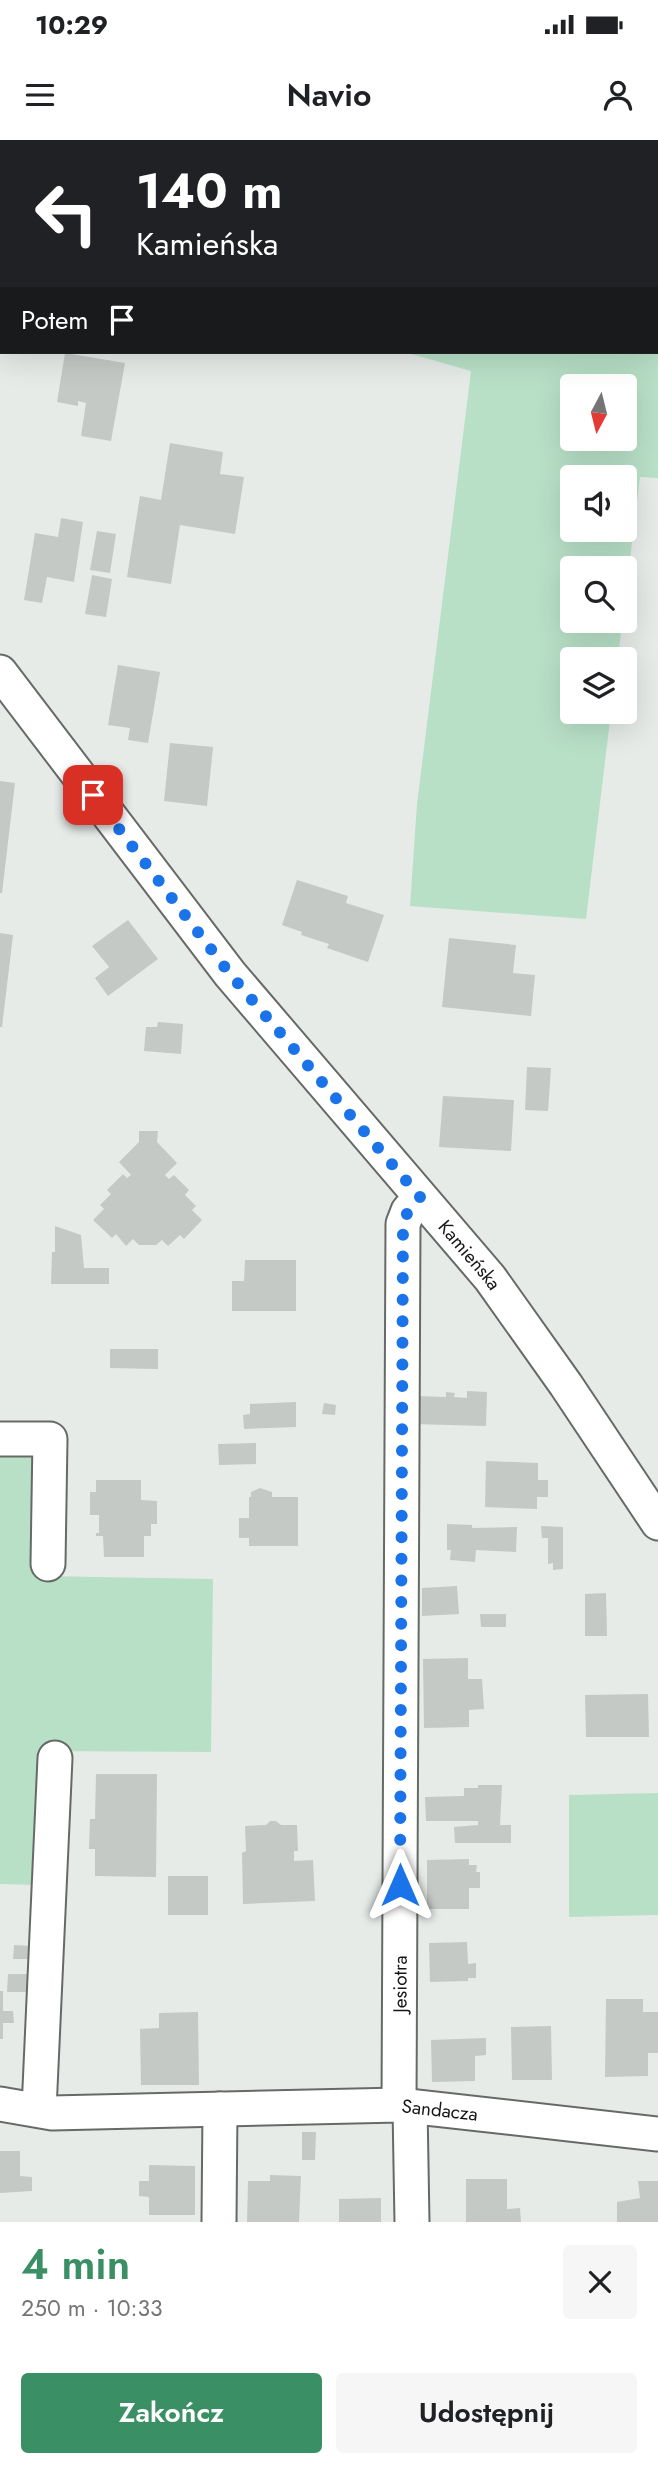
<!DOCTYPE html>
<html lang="pl">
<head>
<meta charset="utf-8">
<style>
	:root { --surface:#fff; --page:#f6f6f6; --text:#202124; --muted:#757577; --accent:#3a9064 }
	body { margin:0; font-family:Jost,sans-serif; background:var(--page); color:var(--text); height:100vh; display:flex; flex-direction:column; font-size:26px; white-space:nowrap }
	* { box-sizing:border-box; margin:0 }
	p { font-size:23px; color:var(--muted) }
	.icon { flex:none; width:38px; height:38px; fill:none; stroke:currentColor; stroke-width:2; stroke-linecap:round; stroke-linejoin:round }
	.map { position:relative; height:2082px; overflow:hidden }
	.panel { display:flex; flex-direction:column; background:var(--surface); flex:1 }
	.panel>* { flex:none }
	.top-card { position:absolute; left:0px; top:0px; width:658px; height:214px; box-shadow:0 7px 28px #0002; background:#202124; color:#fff; overflow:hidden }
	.needle { width:46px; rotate:187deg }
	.fabs { position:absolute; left:560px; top:234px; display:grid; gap:14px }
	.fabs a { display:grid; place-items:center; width:77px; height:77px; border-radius:7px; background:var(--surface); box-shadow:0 7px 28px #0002; font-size:35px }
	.pin { position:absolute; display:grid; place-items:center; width:60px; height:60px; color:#fff; margin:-30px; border-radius:14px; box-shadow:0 4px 10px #0006 }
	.me { position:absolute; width:77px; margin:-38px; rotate:0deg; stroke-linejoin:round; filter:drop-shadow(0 0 5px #0008) }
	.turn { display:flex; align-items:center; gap:24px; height:147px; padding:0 21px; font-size:32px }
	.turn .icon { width:91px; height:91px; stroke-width:2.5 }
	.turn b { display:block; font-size:49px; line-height:60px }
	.then { display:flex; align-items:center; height:66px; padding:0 21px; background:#0003; gap:14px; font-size:26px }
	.round { display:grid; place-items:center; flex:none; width:74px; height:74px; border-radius:7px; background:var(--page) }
	.summary { display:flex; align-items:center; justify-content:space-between; height:119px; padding:0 21px }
	h1 { font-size:42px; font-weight:600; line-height:52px; color:var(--accent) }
	.button { display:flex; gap:14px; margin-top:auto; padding:14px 21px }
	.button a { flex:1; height:80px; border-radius:7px; background:var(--accent); color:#fff; font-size:28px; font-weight:600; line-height:80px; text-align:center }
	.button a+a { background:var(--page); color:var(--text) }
	.status { display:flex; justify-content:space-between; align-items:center; height:49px; padding:0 35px; background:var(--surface); direction:ltr }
	.status svg { height:19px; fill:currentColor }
	header { display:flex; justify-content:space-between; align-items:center; height:91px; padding:0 21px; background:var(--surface); font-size:32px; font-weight:600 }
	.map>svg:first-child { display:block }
</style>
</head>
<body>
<div class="status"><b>10:29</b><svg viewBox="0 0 49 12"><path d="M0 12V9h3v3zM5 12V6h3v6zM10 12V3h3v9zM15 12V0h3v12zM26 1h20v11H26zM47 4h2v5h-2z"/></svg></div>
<header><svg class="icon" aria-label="menu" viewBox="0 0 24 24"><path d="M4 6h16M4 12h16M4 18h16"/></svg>Navio<svg class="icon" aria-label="person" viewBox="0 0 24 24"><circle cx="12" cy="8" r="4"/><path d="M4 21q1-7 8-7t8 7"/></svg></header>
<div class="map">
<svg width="658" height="2082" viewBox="0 0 658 2082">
	<rect width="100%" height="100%" fill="#e6ebe8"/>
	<path fill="#b8e0c7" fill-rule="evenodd" d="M333 0H658V338L640 337 625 461V429H572V481H622L618 520H572V572H611L586 779 410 766 417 664 471 231 404 212H656V2H332ZM572 247H625V299H572ZM572 338H625V390H572Z
		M36 1309 42 1436 213 1439 211 1612 41 1611 36 1745 0 1744V1311Z
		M658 1653V1775L569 1777V1655Z"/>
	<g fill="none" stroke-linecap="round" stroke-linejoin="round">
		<path stroke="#9adbb5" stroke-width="10" d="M528 0 529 2
			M656 69 658 70"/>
	</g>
	<path fill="#c4c9c6" d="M65 213 125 223 111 301 81 296 86 263 78 261V266L57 262Z
		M170 303 223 312 220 334 244 337 235 394 180 385 171 444 127 437 140 356 161 360Z
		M61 378 83 382 74 442 47 437 42 463 24 460 35 393 58 397Z
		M97 391 116 394 110 433 90 430Z
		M92 435 112 439 106 477 85 474Z
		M118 525 160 532 148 603 128 600 130 588 108 585Z
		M170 603 213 607 207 666 164 661Z
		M0 641 15 643 2 753H0Z
		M297 740 348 756 346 763 384 775 368 822 327 808 329 804 301 795 302 792 282 785Z
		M128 780 158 819 108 856 95 838 109 827 92 806Z
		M0 793 13 795 2 887H0Z
		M449 798 516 805 513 833 535 835 531 876 442 867Z
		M158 882 183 884 181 914 144 911 146 887H157Z
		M527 927 551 928 548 971 525 970Z
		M443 956 514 960 511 1011 439 1007Z
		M139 991H158L157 1002 177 1023 165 1035 169 1039 174 1035 189 1050 185 1055 196 1066 192 1070 202 1080 184 1099 180 1095 168 1106 162 1100 156 1105H139L133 1099 126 1106 116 1094 112 1098 93 1080 104 1069 100 1065 111 1054 107 1050 123 1034 127 1038 131 1035 119 1022 139 1002Z
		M55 1086 81 1095 84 1128H109V1144H51L52 1112H55Z
		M245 1120H296V1171H232V1141H244Z
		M110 1209H158V1229L110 1228Z
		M467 1251 487 1252 486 1286 414 1284 415 1256 446 1257V1252L455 1253 454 1257 467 1258Z
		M296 1262V1287L244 1289 243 1275 250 1274V1264Z
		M324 1263 336 1265 335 1275 322 1274Z
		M256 1303V1324L219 1325 218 1304Z
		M486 1321 538 1323V1340H548V1357H537V1369L485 1367Z
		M96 1340H141V1360L157 1361V1384H151V1396H144V1417H104L103 1396H96V1393H99V1375H90V1352H96Z
		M260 1348 272 1352V1357H298V1406H249V1398H239V1378H249V1357H251V1352Z
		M447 1384 472 1385V1388L517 1387 516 1412 476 1410 475 1422 450 1420 451 1410H447Z
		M541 1386 563 1387V1429L553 1430V1423L548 1424V1398H542Z
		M457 1446 459 1474 422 1476V1448Z
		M606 1453 607 1496H585V1454Z
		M480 1474H506V1487H481Z
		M468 1518V1539H482L484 1569 469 1570V1587L424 1588 423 1519Z
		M648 1554 649 1597H586L585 1555Z
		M96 1634H157L156 1737 95 1736V1709H89L90 1679H95Z
		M478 1645H502L500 1685H511V1703H455L454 1687 478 1685V1681H426L425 1657 464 1656V1648H478Z
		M270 1681H276L281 1685H297L298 1711H294V1721L313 1720 315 1761 243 1764 242 1713 246 1711 245 1686 266 1685Z
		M469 1719V1725H477L476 1732H480V1748H469V1769H427V1720Z
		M168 1736H208V1775H168Z
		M467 1802 468 1824 476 1823V1838H468V1841L430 1842 429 1803Z
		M14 1805 32 1806 31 1819H13Z
		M8 1834H30V1852H7Z
		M0 1851H3V1871H13L14 1883H3V1899H0Z
		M606 1859H643V1872H658V1913H648V1936L605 1937Z
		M198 1872 199 1945H141L140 1889 159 1888V1873Z
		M551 1886 552 1940H512L511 1887Z
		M486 1898V1915L475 1916V1941L432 1942 431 1900Z
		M302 1992H316L315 2020H302Z
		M0 2011H20V2036L32 2037V2051L0 2053Z
		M149 2025 195 2026V2075H149V2057L139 2056V2041H149Z
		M270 2035 301 2036 299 2082H247L248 2041H270Z
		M466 2039H507V2069L520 2068 521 2082H466Z
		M638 2041H658V2082H617V2062L640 2058Z
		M381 2058V2082H339V2059Z"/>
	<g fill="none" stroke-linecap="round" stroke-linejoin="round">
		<defs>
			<g id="minor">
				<path id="s1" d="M0 532 230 834 490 1138 566 1245 658 1383"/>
				<path d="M0 1299H50L48 1424"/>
				<path id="s2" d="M0 1964 52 1973 399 1965 658 1994"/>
				<path id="s3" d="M399 1965 403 1084 408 1071 420 1057"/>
				<path d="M410 1967 412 2082"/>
				<path d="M39 1970 55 1618"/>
				<path d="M219 2082 220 1969"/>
			</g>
		</defs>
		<use href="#minor" stroke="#666a67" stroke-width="37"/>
		<use href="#minor" stroke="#fff" stroke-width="33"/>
	</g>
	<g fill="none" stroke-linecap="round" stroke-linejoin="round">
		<path stroke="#1a73e8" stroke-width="12" stroke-dasharray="0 21.6" d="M93 655 230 834 420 1057 408 1071 403 1084 400 1745"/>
	</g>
	<g text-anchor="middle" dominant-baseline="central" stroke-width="5" stroke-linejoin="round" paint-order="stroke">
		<g font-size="19" fill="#151716" stroke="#f3f8f5">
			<text stroke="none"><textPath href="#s1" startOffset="749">Kamieńska</textPath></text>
			<text stroke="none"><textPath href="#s3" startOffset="121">Jesiotra</textPath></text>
			<text stroke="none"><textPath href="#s2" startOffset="441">Sandacza</textPath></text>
		</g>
	</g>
</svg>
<div class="fabs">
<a><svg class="needle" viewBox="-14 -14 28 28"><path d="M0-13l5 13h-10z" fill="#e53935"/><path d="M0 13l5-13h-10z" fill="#757577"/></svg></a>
<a><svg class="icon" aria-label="sound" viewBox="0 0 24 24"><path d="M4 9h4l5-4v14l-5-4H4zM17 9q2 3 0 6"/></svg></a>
<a><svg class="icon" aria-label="search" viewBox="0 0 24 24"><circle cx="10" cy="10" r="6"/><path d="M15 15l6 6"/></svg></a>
<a><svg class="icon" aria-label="layers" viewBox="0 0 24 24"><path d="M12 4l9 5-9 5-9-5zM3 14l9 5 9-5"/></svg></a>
</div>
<div class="pin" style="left:93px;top:655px;background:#d93025"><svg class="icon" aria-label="arrive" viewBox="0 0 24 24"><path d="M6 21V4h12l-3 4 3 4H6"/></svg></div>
<svg class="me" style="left:400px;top:1745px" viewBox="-20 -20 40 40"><path d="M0-17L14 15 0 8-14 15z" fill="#1a73e8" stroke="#fff" stroke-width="4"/></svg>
<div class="top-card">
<div class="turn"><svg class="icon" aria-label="left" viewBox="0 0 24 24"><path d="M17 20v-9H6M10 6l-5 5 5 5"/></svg><div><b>140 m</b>Kamieńska</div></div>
<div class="then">Potem<svg class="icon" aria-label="arrive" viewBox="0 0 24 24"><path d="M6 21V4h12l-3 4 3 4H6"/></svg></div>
</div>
</div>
<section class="panel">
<div class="summary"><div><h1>4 min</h1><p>250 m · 10:33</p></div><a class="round"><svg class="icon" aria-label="close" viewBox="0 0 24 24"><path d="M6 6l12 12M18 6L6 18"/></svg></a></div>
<div class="button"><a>Zakończ</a><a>Udostępnij</a></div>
</section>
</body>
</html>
